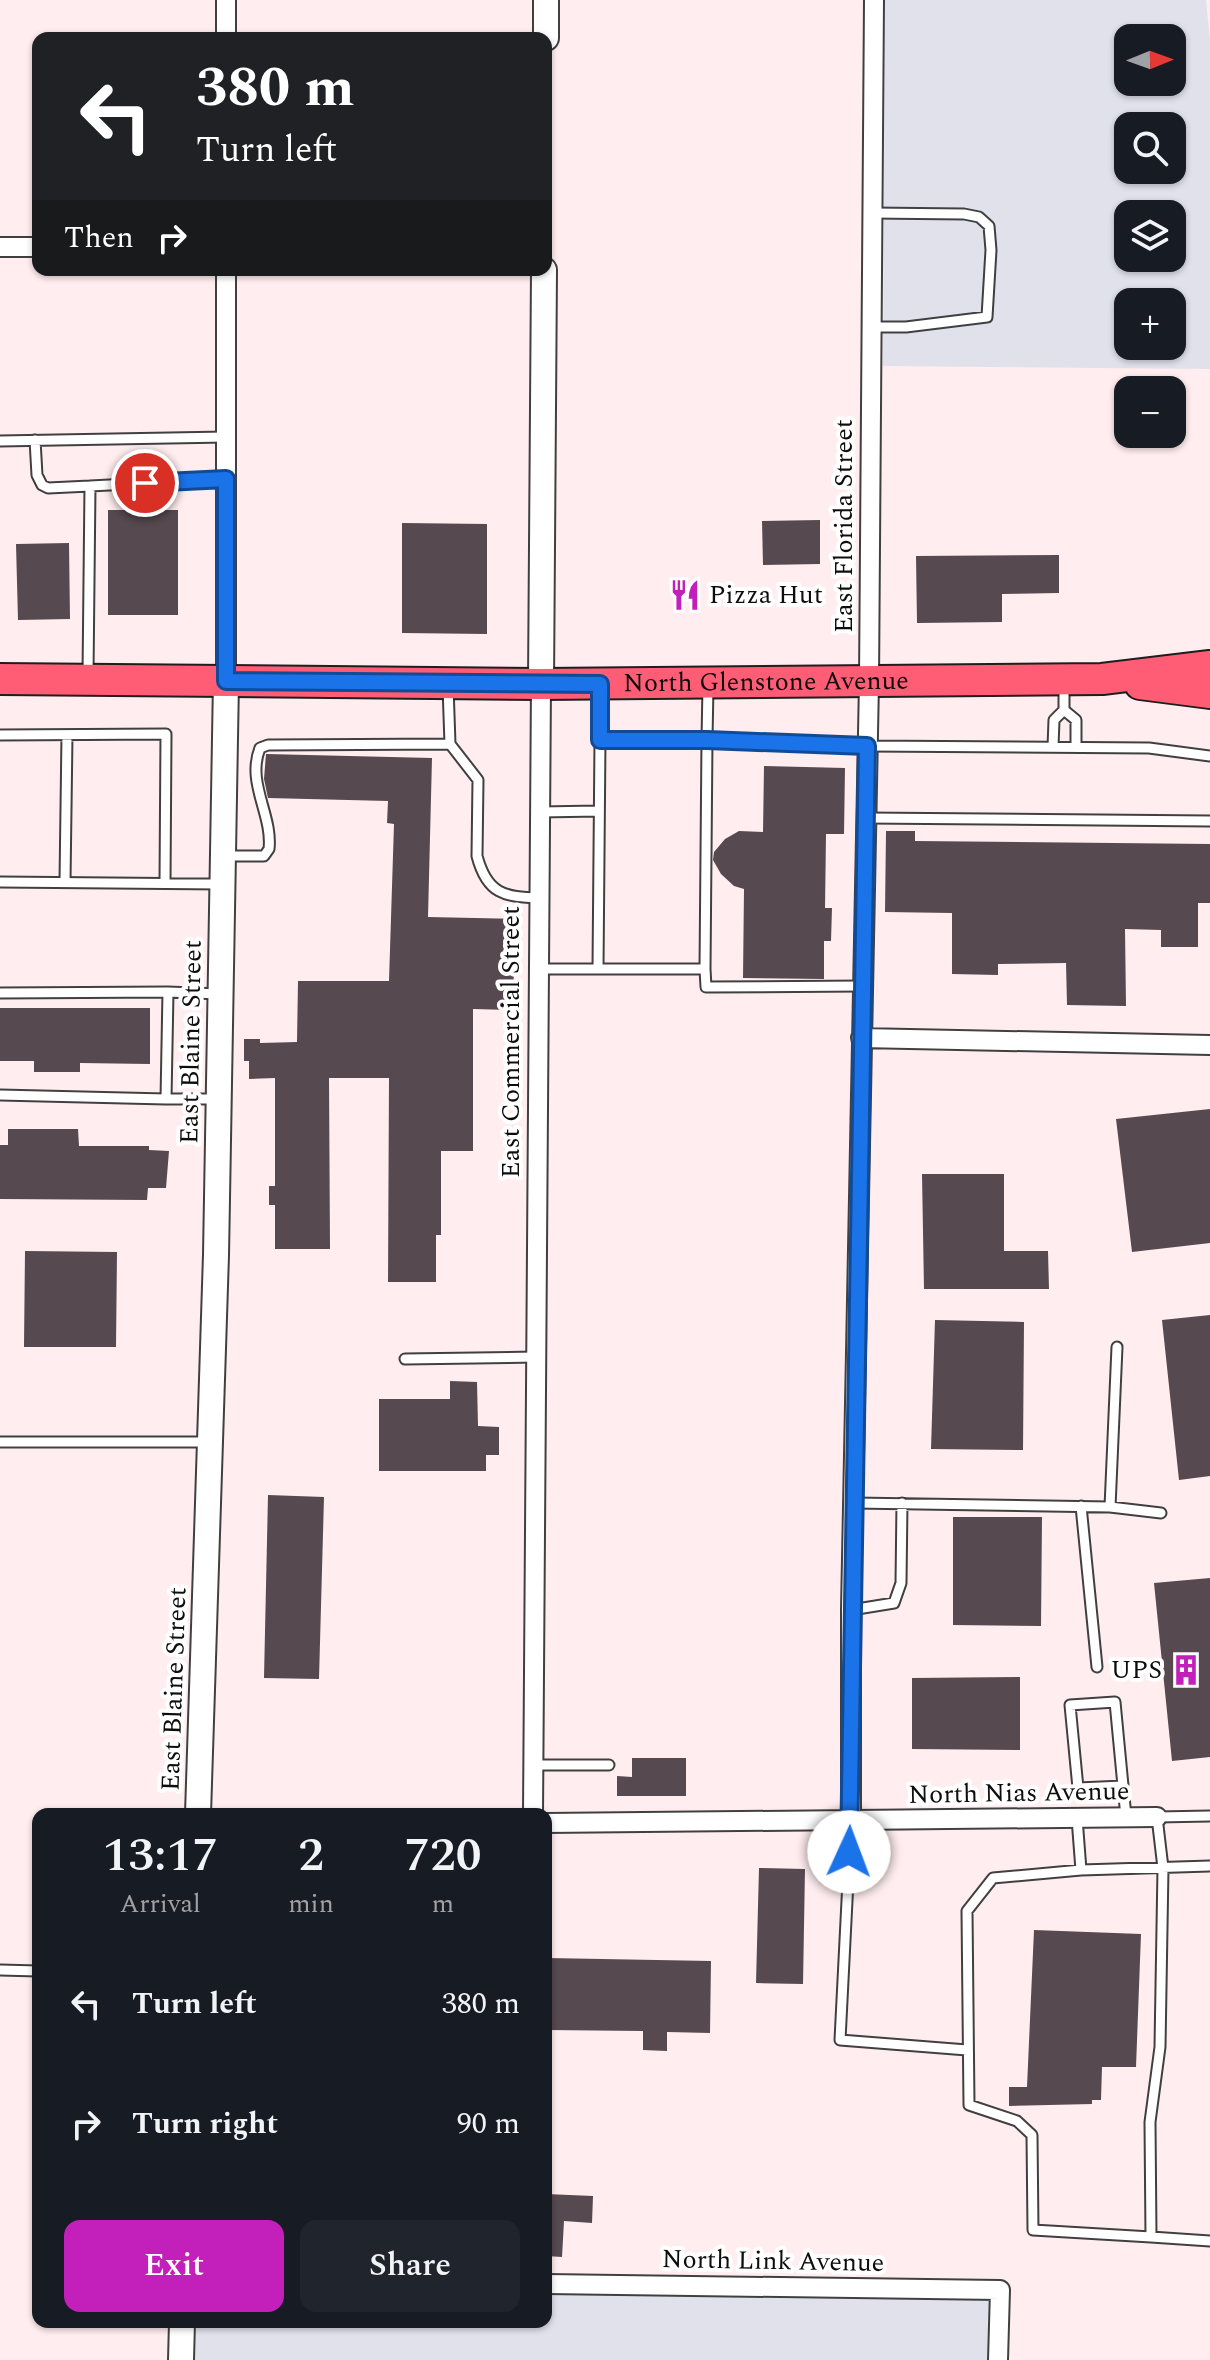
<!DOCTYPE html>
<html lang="en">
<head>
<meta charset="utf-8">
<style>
	:root { --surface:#171b24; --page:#20242c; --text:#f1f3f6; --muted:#9ea1a6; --accent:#c31fbb }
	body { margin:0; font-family:Spectral,serif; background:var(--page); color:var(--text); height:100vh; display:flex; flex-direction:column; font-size:30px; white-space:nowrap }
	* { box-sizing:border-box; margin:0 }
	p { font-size:26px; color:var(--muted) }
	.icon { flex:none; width:44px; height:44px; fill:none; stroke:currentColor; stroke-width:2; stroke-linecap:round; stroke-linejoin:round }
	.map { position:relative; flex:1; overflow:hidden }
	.sheet { position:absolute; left:32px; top:1808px; width:520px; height:520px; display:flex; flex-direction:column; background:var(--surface); border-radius:16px; box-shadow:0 2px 6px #0004 }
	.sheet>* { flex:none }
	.hud { position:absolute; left:32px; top:32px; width:520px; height:244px; border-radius:16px; box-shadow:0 2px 6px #0004; background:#202124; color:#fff; overflow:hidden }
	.needle { width:52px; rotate:89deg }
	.controls { position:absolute; left:1114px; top:24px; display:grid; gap:16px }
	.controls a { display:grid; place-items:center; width:72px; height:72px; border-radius:16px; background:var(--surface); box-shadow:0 2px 6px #0004; font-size:40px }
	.pin { position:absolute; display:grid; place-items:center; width:68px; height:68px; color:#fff; margin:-34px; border:4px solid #fff; border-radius:50%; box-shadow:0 2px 8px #0007 }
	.me { position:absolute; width:88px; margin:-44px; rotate:2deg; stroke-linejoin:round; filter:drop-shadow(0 0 6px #0008) }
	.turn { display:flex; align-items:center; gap:28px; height:168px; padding:0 32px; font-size:36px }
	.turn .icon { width:104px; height:104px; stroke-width:2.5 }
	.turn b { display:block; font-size:56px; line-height:68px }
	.then { display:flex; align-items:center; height:76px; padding:0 32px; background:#0003; gap:16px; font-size:30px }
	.eta { display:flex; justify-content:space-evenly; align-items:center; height:136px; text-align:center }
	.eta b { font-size:48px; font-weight:600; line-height:56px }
	.primary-button { display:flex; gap:16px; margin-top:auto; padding:16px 32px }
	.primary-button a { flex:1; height:92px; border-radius:16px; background:var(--accent); color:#fff; font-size:32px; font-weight:600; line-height:92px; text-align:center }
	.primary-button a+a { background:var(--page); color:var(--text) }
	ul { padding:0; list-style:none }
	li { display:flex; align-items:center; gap:24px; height:120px; padding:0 32px }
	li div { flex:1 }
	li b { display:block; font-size:30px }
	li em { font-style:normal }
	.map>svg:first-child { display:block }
</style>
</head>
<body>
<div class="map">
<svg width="1210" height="2360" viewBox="0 0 1210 2360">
	<rect width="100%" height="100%" fill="#ffedef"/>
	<path fill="#e1e1ec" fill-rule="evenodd" d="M885 0H1206L1210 40V369L883 366ZM1128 38H1172V82H1128ZM1128 126H1172V170H1128ZM1128 214H1172V258H1128ZM1128 302H1172V346H1128Z
		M546 2292 985 2296 993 2304V2360H194L196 2322H546Z"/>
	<path fill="#564950" d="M108 510H178V615H108Z
		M820 520V564L763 565 762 521Z
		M402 523 487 524V634L402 633Z
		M69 543 70 619 18 620 16 544Z
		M1059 555V593L1002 594V622L917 623 916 556Z
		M266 754 432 758 428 917 520 919V963L514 962 513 1010 473 1009V1151H441V1235H436V1282H388L389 1078H329L330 1249H275V1205H269V1186H275V1078L249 1079V1061H244V1039H260V1043L297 1042 298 981H389L394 824 387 823 388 801 268 798 264 779Z
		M764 766 845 768 844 834H826L825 908H832L831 941H824V979L743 978 744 889 734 886 721 874 713 860 714 852 725 839 739 831 763 832Z
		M886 831H915V841L1210 844V903H1198V947H1161V930L1125 929 1126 1006 1067 1005 1066 963 998 964V975L952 974V913L885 912Z
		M0 1008H150V1064L80 1063V1072H34V1061H0Z
		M1210 1109V1243L1132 1252 1116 1119Z
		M8 1129H78L79 1146H149V1150L169 1151 166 1188H148L147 1200 0 1199V1145H8Z
		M922 1174H1004V1251H1048L1049 1289H924Z
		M25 1251 117 1252 116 1347H24Z
		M1210 1315V1476L1179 1480 1162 1320Z
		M935 1320 1024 1322 1023 1450 931 1449Z
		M450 1381 477 1382 478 1426 499 1427V1455H486V1471H379V1399H450Z
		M268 1495 324 1497 319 1679 264 1678Z
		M953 1517H1042L1041 1626 953 1625Z
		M1210 1578V1757L1172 1761 1154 1583Z
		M1020 1677V1750L912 1749V1678Z
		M632 1758H686V1796H617V1776L632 1777Z
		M759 1868 805 1869 803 1984 756 1983Z
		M1034 1930 1141 1934 1136 2067H1102L1101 2100H1092V2104L1009 2106V2087H1027Z
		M547 1958 711 1961 710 2033 667 2032V2051L643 2050V2031L547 2030Z
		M546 2194 593 2196 592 2223 564 2221 562 2257 546 2256Z"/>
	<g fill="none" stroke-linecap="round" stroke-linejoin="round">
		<defs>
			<path id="service" d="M871 327H906L987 317 991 250 989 226 979 217 964 214 872 213
				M35 440 37 475 42 485 48 488 90 486
				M0 441 226 437
				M88 675 90 486 226 479
				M448 686 450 744 478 780 477 856C487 894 504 897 540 898
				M708 686 707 740 867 746 1149 748 1210 756
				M600 687V740H707L705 969
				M1064 710 1076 720V746
				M0 735 166 734 165 883
				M1053 747 1054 720 1064 710V683
				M540 812 598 811
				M866 818 1210 821
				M223 856H264L269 849C273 815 246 783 260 748L268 745 450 744
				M0 882 222 884
				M65 882 67 735
				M539 969H598L600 740
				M598 969H705L706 987 862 986
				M0 993 168 992
				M0 1095 166 1099
				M218 1099H166L168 992 220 994
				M405 1359 536 1357
				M0 1442H209
				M854 1503 1110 1507 1161 1513
				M1081 1506 1097 1667
				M1110 1507 1117 1347
				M851 1610 894 1603 901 1583 902 1503
				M533 1765H609
				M1123 1786 1078 1788 1070 1705 1115 1702 1126 1817
				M1077 1818 1081 1870 1210 1866
				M851 1821 840 2040 967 2050
				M1081 1870 993 1878 967 1911 969 2105 1017 2121 1032 2135 1033 2230 1151 2237 1150 2122 1160 2047 1163 1868 1157 1817 1210 1816
				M0 1970 38 1971
				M1151 2237 1210 2241"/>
			<path id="minor" d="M226 38V0
				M0 247H38
				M226 270V681
				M861 1038 1210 1045
				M533 1814 541 684
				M851 1821V1610L869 682 874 0
				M546 1823 1157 1817
				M546 2284 1000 2290 998 2360"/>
			<path id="tertiary" d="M546 38V0
				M541 684 544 270
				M198 1814 216 1255 226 681
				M181 2360 182 2322"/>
			<g id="primary">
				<path id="s1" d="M0 679 541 684 1102 679 1210 666"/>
				<path d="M1140 684 1210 693"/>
			</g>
		</defs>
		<use href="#service" stroke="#404040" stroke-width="13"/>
		<use href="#minor" stroke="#404040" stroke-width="22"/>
		<use href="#tertiary" stroke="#404040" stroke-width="28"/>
		<use href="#primary" stroke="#1e1e1e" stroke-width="34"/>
		<use href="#service" stroke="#fff" stroke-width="9"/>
		<use href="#minor" stroke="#fff" stroke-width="18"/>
		<use href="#tertiary" stroke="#fff" stroke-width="24"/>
		<use href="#primary" stroke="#ff5d75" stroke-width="30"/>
	</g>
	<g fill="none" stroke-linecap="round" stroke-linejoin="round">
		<defs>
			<path id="route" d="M145 483 226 479V681L600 684V740H707L867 746 849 1852"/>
		</defs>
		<use href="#route" stroke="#114b97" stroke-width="20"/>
		<use href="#route" stroke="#1a73e8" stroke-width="14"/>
	</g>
	<defs>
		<symbol id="restaurant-bare" viewBox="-9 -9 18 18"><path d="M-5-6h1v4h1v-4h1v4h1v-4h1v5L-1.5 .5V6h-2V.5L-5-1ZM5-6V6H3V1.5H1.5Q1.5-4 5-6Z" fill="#c31fbb" stroke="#fff" stroke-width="2.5" paint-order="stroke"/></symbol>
		<symbol id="building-bare" viewBox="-9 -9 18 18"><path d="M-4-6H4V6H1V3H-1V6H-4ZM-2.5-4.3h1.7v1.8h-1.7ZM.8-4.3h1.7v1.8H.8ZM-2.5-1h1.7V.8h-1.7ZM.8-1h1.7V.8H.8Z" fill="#c31fbb" stroke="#fff" stroke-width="2.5" paint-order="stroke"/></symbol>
	</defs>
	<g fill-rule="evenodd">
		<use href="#restaurant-bare" x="663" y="573" width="44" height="44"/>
		<use href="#building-bare" x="1164" y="1648" width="44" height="44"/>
	</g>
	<g text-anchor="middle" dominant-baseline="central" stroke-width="8" stroke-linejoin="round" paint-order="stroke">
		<g font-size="26" fill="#0d0d0d" stroke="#fff">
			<text transform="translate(844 526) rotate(-90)">East Florida Street</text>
			<text stroke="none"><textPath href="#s1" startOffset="766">North Glenstone Avenue</textPath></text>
			<text transform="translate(191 1042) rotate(-89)">East Blaine Street</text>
			<text transform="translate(511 1042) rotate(-90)">East Commercial Street</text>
			<text transform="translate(174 1689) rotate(-88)">East Blaine Street</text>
			<text transform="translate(1019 1793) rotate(-1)">North Nias Avenue</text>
			<text transform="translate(773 2261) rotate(1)">North Link Avenue</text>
		</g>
		<g font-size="26" fill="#0d0d0d" stroke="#fff" text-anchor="start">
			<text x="709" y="595">Pizza Hut</text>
			<text x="1162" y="1670" text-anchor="end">UPS</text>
		</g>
	</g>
</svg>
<div class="controls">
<a><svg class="needle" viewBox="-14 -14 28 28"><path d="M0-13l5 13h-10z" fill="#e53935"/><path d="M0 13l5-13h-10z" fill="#9ea1a6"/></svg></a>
<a><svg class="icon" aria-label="search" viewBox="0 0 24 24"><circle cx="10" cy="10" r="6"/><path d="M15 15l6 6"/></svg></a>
<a><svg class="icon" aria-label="layers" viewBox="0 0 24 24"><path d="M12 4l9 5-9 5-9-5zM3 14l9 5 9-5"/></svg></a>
<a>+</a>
<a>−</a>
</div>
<div class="pin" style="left:145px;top:483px;background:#d93025"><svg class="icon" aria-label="arrive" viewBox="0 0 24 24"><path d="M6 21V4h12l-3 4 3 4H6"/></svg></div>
<svg class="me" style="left:849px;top:1852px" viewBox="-20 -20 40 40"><circle r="19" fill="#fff"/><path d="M0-13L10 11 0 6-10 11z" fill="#1a73e8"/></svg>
<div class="hud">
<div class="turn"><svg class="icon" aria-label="left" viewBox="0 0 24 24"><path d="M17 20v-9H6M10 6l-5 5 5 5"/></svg><div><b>380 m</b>Turn left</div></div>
<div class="then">Then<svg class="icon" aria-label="right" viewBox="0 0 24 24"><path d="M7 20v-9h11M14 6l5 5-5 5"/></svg></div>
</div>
<section class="sheet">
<div class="eta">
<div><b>13:17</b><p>Arrival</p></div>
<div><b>2</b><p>min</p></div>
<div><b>720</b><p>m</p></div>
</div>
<ul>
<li><svg class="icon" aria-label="left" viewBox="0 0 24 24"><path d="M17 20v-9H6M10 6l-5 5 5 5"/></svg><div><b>Turn left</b></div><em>380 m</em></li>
<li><svg class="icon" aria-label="right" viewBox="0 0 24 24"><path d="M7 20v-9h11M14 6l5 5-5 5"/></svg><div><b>Turn right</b></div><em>90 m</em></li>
</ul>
<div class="primary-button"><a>Exit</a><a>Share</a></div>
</section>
</div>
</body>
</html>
